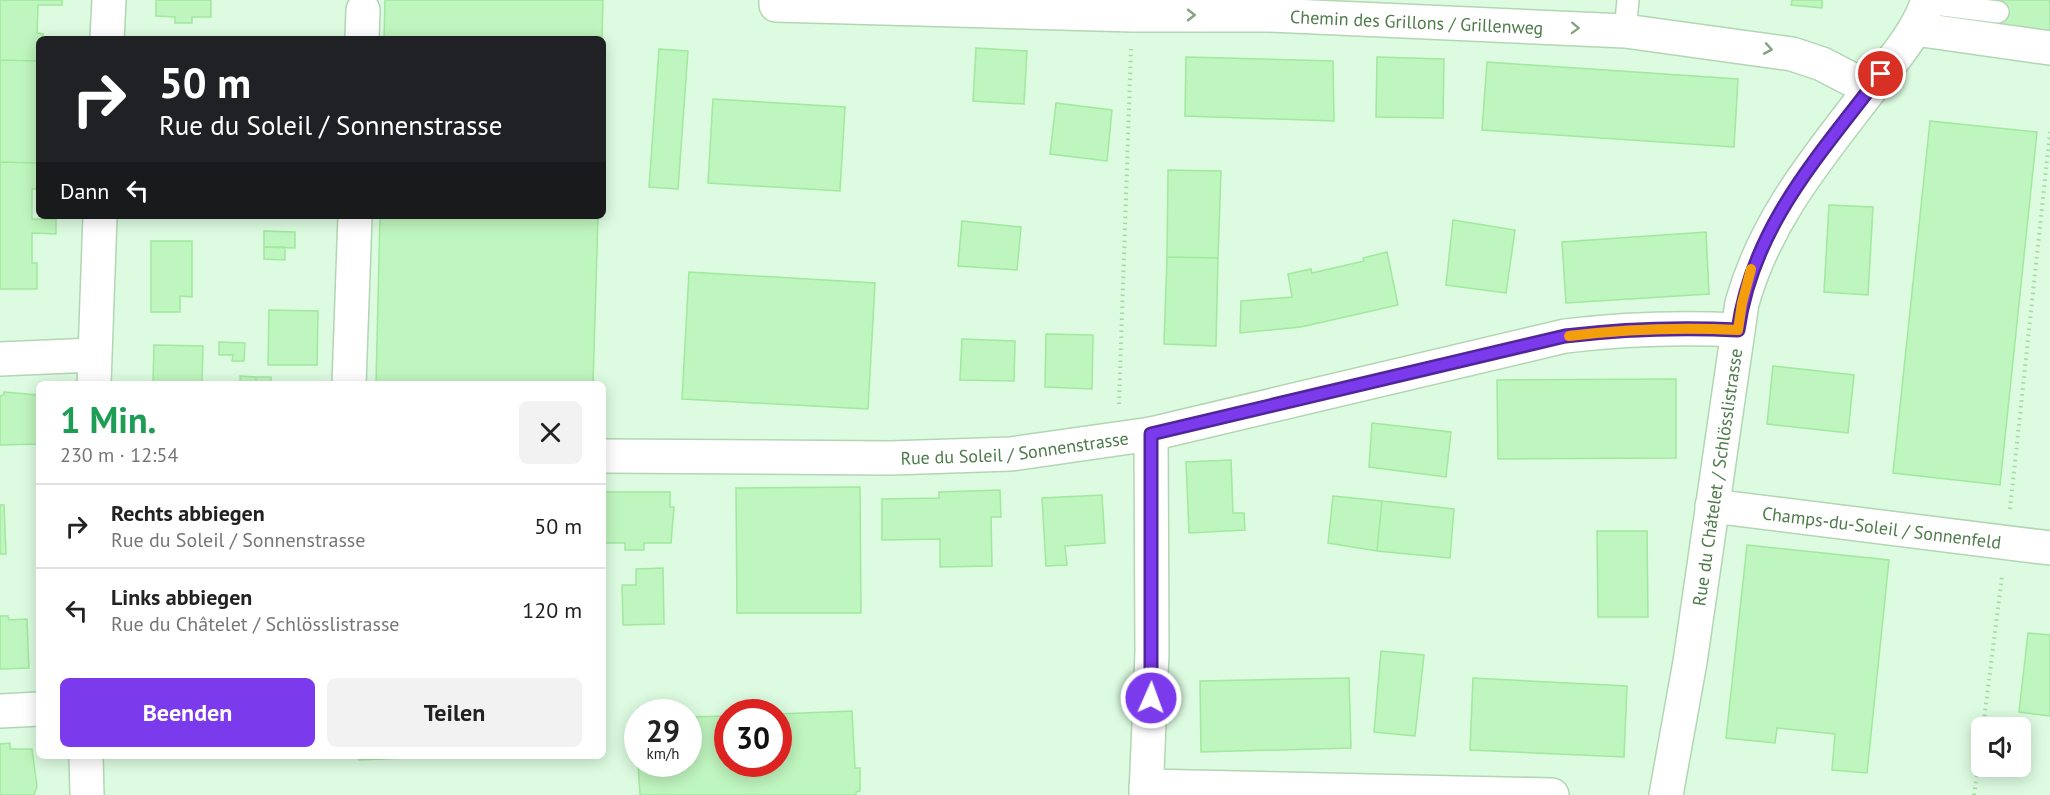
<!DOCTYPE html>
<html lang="de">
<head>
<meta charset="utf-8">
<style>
	:root { --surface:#fff; --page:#f2f2f2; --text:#222; --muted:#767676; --line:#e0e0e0; --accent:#7c3aed }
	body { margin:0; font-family:"PT Sans",sans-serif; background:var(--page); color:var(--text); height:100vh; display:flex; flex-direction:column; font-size:22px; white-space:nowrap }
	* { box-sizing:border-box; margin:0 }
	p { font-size:20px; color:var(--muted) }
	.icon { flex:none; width:33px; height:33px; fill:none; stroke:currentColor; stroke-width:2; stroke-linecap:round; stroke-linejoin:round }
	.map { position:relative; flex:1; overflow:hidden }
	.details { position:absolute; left:36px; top:381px; width:570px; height:378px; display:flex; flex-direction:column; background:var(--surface); border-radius:9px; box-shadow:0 3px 15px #0003 }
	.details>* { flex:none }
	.top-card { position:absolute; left:36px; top:36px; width:570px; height:183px; border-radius:9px; box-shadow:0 3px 15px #0003; background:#202124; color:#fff; overflow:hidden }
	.buttons { position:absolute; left:1971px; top:717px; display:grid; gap:12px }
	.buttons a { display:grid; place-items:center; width:60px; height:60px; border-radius:9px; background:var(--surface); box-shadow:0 3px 15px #0003; font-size:30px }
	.speed { position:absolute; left:624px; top:699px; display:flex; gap:12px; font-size:30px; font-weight:700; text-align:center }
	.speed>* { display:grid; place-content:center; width:78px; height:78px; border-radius:50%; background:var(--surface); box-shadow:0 3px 15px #0003; line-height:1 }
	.speed small { font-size:15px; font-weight:400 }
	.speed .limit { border:9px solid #d22; background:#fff; color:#111 }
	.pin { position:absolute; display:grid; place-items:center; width:51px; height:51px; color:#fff; margin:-26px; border:3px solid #fff; border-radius:50%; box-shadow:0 2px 6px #0007 }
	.me { position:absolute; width:66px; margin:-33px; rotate:2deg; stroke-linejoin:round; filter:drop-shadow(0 0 4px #0008) }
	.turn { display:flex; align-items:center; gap:21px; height:126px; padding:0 24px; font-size:27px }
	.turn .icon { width:78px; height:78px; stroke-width:2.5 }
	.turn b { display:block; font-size:42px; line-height:51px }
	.then { display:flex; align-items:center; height:57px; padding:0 24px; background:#0003; gap:12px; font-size:22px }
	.round { display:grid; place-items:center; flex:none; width:63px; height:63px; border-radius:9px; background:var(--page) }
	.head { display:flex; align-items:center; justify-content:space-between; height:102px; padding:0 24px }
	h1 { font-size:36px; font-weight:600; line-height:45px; color:#1e9e55 }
	.action { display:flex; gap:12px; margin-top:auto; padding:12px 24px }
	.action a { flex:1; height:69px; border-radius:9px; background:var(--accent); color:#fff; font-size:24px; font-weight:600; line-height:69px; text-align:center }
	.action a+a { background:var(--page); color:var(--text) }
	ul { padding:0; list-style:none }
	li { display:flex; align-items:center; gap:18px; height:84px; padding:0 24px; border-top:2px solid var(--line) }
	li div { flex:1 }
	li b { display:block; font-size:22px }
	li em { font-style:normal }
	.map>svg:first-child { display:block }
</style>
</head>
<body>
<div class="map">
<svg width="2050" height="795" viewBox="0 0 2050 795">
	<rect width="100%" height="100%" fill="#e8feec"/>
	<path fill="#dcfbe0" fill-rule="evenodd" d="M0 0H2050V795H0ZM39 39H603V216H39ZM39 384H603V756H39ZM638 712H688V764H638ZM728 712H778V764H728ZM1982 728H2020V766H1982Z"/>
	<path fill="#bff5be" stroke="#a0e99d" stroke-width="1.5" d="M0 0H62V5H38L37 33 43 34V39H39V61L0 60Z
		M156 0H211V17H192V23H175V17L156 16Z
		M385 0H603L602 39H384Z
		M1792 0H1822V8L1791 5Z
		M1999 0H2050V35L1997 29Z
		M976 48 1027 51 1024 104 973 101Z
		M659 49 688 51 678 189 649 187Z
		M1186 57 1333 61 1334 121 1185 116Z
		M1377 57 1444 59 1443 118 1376 117Z
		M0 60 39 61V163L0 162Z
		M1487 62 1738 79 1734 147 1482 130Z
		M713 99 845 107 840 191 708 183Z
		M1056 103 1112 110 1107 161 1050 154Z
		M1930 121 2037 132 2000 485 1893 473Z
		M0 162 39 163V189H32V219H56V234L32 233V263H37V289H0Z
		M1168 170 1221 171 1218 258 1167 257Z
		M1829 205 1873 207 1868 295 1824 292Z
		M380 216H598L593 384H376Z
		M1453 220 1515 230 1506 293 1446 285Z
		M962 221 1021 227 1017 270 958 266Z
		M264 231 295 232V248L264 247Z
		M1706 232 1709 294 1566 303 1562 242Z
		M151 241H192V297L180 296V312H151Z
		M264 247H285V260L264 259Z
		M1387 252 1398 305 1301 327 1240 333 1241 301 1292 297 1288 274 1311 269 1312 273 1364 261 1363 258Z
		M1167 257 1218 258 1216 346 1164 344Z
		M689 272 875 283 868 409 682 399Z
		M269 310 318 311 317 365H268Z
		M1046 334 1093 335 1092 389 1045 387Z
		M962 339 1015 341 1014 381 960 380Z
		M219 342 245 343 244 361H232L233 355H219Z
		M154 345 203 346 202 384H153Z
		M1773 366 1854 375 1848 433 1767 424Z
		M240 376 256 377V384H240Z
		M256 377H271V384H256Z
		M1676 379V458L1498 459 1497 380Z
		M4 392 38 395 39 444 0 445V396L4 395Z
		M1372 423 1451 432 1446 477 1369 467Z
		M1231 460 1233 513H1244L1245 530 1189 533 1186 462Z
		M860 487 861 613H737L736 488Z
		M1000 490 1001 517H991L992 566 940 567V539L882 540V499L939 498V492Z
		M603 492H670V507H674L671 543H644V550H625V543H603Z
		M1102 495 1105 543 1065 546 1067 565 1046 566 1042 498Z
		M1333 496 1382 501 1377 551 1328 543Z
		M1382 501 1454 509 1450 558 1377 551Z
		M0 505H4L6 554H0Z
		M1597 531H1647L1648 617H1598Z
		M1747 545 1889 560 1867 773 1832 770 1835 734 1777 728 1775 743 1726 738Z
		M663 568 664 624 623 625 622 585H636V569Z
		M0 616H8L9 620 27 619 29 668 0 669Z
		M2028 633 2050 635V716L2019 712Z
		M1381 651 1424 655 1415 736 1374 732Z
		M1349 678 1351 748 1201 752 1200 681Z
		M1473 678 1627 686 1624 757 1470 750Z
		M852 711 855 768H860V791L856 792V795H640L638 764H688V717L728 716V764H778V714Z
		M10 743V749H32L37 786 34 795H0V744Z
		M359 756H404V758L359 760Z"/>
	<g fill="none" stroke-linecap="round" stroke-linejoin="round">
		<defs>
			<path id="service" d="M1927 3 1998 12
				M1625 31 1628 0"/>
			<g id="minor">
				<path id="s1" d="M776 0V5L1133 15H1269L1625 31 1792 54 1822 64 1870 89"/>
				<path d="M1915 29 2050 48"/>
				<path d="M107 39 109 0"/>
				<path d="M362 39 363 10"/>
				<path d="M0 359 94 355"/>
				<path d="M94 384 100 216"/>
				<path d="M349 384 355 216"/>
				<path id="s2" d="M603 456 891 458 1011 454 1151 434 1565 336C1623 329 1679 327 1738 330"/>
				<path id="s3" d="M1712 506 2050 548"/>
				<path d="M0 711 39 709"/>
				<path d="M86 756 87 795"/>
				<path d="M1146 786 1552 795"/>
				<path d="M1146 795 1152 652 1151 434"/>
				<path id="s4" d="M1666 795 1690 662 1742 303C1766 219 1816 160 1868 92 1889 64 1917 35 1928 0"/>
			</g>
		</defs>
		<use href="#service" stroke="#b2d6b3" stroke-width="24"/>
		<use href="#minor" stroke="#b2d6b3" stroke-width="36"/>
		<path stroke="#a2dba0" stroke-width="4" stroke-dasharray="1.5 4.5" stroke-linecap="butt" d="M1119 404 1131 49
			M2010 509 2050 132
			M1983 728 2002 576
			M1974 795 1982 739"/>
		<use href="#service" stroke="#fff" stroke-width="21"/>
		<use href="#minor" stroke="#fff" stroke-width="33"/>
	</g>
	<defs><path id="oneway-chevron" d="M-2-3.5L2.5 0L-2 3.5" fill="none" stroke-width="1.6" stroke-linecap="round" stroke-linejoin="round" transform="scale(1.5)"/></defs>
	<g stroke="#82a380">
		<use href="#oneway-chevron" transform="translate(1191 15)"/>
		<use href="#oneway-chevron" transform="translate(1575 28) rotate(2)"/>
		<use href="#oneway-chevron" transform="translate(1768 49) rotate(10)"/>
	</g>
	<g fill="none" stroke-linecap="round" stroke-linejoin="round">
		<defs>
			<path id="route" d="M1151 698V434L1565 336C1623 329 1679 327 1738 330 1753 225 1820 155 1881 74"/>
		</defs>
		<use href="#route" stroke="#51269a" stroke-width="15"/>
		<use href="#route" stroke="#7c3aed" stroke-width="10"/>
		<path stroke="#f59e0b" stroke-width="10" d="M1569 336C1626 329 1681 327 1738 330L1742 303 1751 269"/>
	</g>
	<g text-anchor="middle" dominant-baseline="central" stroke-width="4.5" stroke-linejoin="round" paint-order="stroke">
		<g font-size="18" fill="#4d7b49" stroke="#f0fff3">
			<text stroke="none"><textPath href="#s1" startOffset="646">Chemin des Grillons / Grillenweg</textPath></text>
			<text stroke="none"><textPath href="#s2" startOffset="412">Rue du Soleil / Sonnenstrasse</textPath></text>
			<text stroke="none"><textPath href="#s4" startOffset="322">Rue du Châtelet / Schlösslistrasse</textPath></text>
			<text stroke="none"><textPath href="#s3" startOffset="171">Champs-du-Soleil / Sonnenfeld</textPath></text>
		</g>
	</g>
</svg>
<div class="buttons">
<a><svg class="icon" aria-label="sound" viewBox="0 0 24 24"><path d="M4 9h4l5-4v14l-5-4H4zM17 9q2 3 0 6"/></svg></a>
</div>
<div class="speed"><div>29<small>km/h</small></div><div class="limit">30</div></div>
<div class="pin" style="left:1881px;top:74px;background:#d93025"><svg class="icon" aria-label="arrive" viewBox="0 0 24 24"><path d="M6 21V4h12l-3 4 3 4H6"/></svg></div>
<svg class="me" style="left:1151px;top:698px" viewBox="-20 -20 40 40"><circle r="17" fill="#7c3aed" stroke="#fff" stroke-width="3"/><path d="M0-11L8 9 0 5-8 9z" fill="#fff"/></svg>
<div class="top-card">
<div class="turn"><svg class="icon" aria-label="right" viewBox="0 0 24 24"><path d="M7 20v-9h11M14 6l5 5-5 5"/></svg><div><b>50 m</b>Rue du Soleil / Sonnenstrasse</div></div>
<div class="then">Dann<svg class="icon" aria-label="left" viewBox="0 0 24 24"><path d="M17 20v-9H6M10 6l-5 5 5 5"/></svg></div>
</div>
<section class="details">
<div class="head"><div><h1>1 Min.</h1><p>230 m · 12:54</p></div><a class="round"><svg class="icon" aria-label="close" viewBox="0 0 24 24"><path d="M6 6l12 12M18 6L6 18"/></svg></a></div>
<ul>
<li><svg class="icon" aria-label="right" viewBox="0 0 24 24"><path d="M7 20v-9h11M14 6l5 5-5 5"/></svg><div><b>Rechts abbiegen</b><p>Rue du Soleil / Sonnenstrasse</p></div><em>50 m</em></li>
<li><svg class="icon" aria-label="left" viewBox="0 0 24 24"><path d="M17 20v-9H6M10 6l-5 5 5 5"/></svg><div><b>Links abbiegen</b><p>Rue du Châtelet / Schlösslistrasse</p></div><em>120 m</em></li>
</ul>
<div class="action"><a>Beenden</a><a>Teilen</a></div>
</section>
</div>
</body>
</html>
